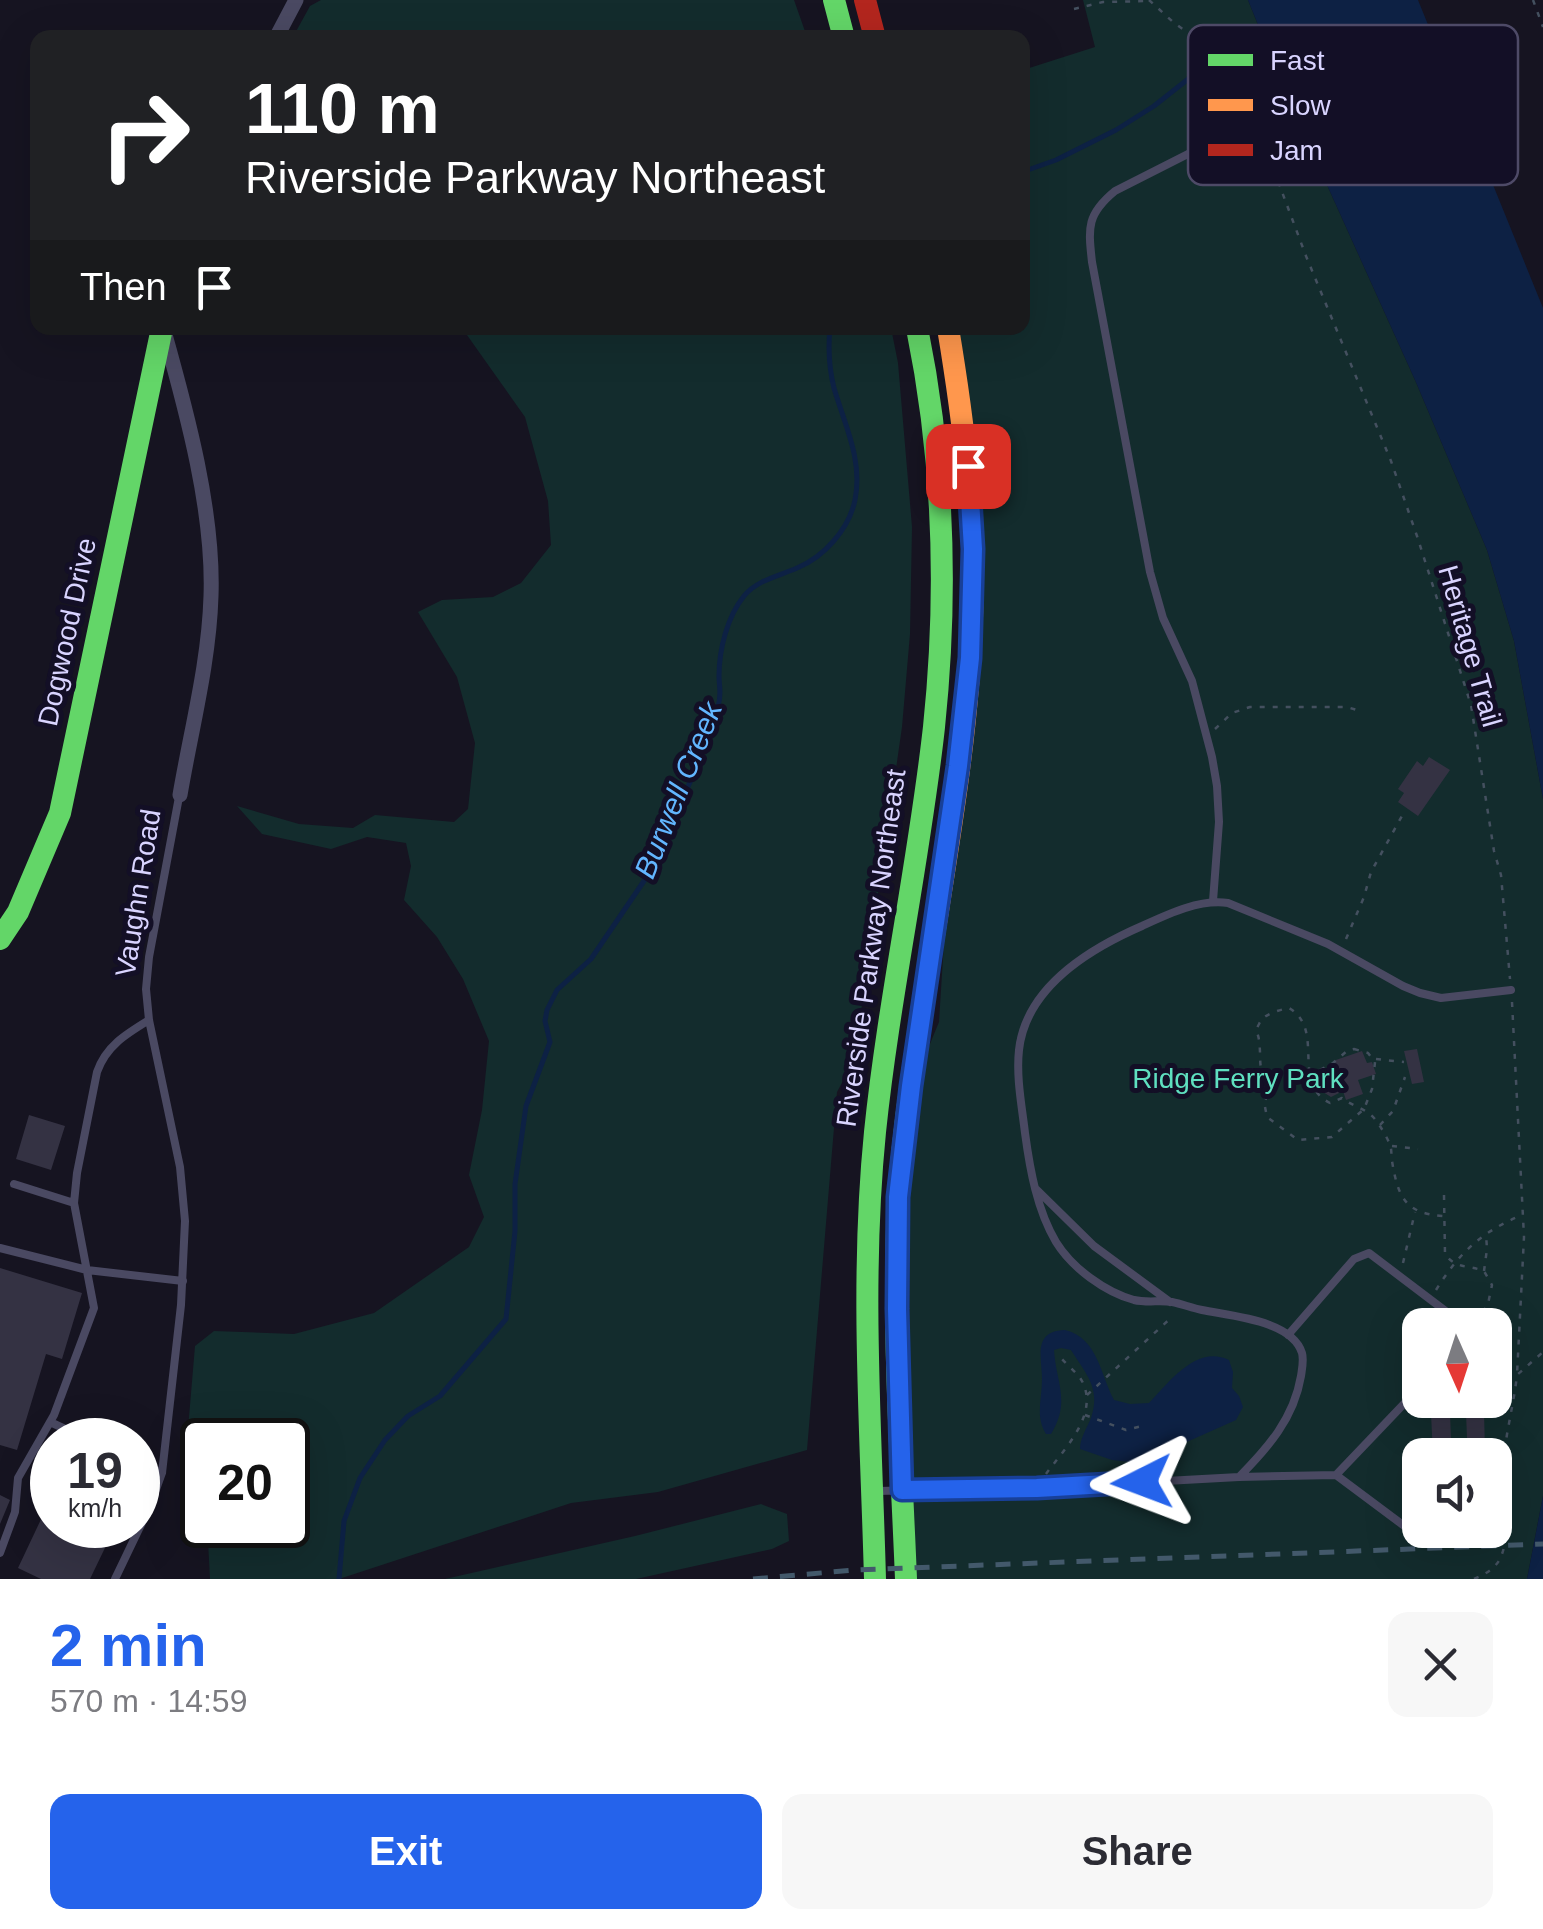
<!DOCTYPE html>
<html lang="en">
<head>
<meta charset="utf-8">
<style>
	:root { --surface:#fff; --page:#f7f7f7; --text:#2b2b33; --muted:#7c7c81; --accent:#2563eb }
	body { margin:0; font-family:Arial,sans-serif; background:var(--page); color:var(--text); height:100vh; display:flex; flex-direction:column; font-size:38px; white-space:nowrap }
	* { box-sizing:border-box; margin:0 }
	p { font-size:32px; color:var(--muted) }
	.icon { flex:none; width:55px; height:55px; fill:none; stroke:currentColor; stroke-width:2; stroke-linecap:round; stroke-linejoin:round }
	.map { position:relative; height:1579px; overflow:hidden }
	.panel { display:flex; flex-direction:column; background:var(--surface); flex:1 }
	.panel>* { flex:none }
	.hud { position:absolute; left:30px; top:30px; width:1000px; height:305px; border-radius:20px; box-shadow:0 10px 40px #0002; background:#202124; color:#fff; overflow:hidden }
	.needle { width:65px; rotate:177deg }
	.controls { position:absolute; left:1402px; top:1308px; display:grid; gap:20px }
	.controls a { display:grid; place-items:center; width:110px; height:110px; border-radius:20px; background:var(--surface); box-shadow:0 10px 40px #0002; font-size:50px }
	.speed { position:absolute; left:30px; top:1418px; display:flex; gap:20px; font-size:50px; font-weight:700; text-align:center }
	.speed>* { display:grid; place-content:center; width:130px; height:130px; border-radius:50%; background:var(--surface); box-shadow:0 10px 40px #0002; line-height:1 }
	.speed small { font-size:25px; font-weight:400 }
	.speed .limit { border:5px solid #111; border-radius:15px; background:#fff; color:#111 }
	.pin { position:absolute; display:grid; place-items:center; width:85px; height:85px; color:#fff; margin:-42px; border-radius:20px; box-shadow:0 5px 15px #0006 }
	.me { position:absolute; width:110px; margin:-55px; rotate:267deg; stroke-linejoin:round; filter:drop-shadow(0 0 8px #0008) }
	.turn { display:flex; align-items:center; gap:35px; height:210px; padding:0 50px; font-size:45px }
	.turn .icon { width:130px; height:130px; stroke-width:2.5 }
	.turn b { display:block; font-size:70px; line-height:85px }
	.then { display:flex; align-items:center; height:95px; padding:0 50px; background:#0003; gap:20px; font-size:38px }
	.round { display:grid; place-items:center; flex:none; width:105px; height:105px; border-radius:20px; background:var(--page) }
	.headline { display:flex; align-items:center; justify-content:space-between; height:170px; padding:0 50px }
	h1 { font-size:60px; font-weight:600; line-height:75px; color:var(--accent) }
	.button { display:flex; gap:20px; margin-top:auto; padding:20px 50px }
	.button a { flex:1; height:115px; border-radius:20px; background:var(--accent); color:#fff; font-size:40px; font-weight:600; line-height:115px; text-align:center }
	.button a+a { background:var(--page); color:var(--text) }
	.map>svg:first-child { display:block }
</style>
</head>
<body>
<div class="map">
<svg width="1543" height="1579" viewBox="0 0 1543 1579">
	<rect width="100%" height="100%" fill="#161421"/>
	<path fill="#132c2d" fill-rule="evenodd" d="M321 0H794L807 37H293L310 6Z
		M1083 0H1248L1286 94 1415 380 1487 550 1514 641 1543 799V1496L1527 1579H916L906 1249 911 1174 925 1056 939 1022 945 926 972 748 958 328H1022L1023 70 1095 47ZM1420 1325H1495V1400H1420ZM1420 1455H1495V1530H1420Z
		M462 328H891L898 363 912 527 910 634 902 727 860 1019 857 1055 837 1092 807 1450 658 1492 571 1503 339 1579H210L208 1541 182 1500 195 1346 214 1331 294 1334 374 1313 469 1247 484 1217 469 1175 482 1110 489 1041 463 979 437 937 404 900 411 866 406 843 367 837 331 849 262 834 237 806 299 824 353 828 375 815 454 822 468 809 475 743 457 677 418 612 442 600 493 597 521 583 551 545 548 501 525 417ZM288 1440V1525H202V1440Z
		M761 1504 787 1514 789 1541 772 1549 636 1579H445L635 1536Z"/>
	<path fill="#0d2144" d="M1248 0H1418L1543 308V799L1514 641 1487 550 1415 380 1286 94Z
		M1065 1330C1098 1338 1100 1374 1114 1400L1130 1404 1149 1403C1169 1382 1197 1344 1229 1360L1233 1372 1232 1388 1239 1396 1243 1407 1236 1420 1153 1457 1130 1462 1112 1460 1080 1449C1080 1438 1087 1428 1091 1418 1101 1388 1086 1374 1071 1350L1061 1348 1054 1350C1056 1383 1071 1401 1051 1434H1046C1035 1416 1042 1400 1042 1379 1042 1358 1032 1331 1065 1330Z
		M1543 1496V1579H1527Z"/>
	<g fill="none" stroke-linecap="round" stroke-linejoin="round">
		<path stroke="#0d2144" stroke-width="5" d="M1022 172 1056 160 1116 130 1154 106 1216 57 1257 32
			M339 1579 344 1521 360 1478 385 1440 408 1416 440 1396 506 1319 515 1231V1184L526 1106 550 1042 545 1021 547 1010 557 990 591 959 646 878 691 780 718 706C722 695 719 687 719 676 719 650 727 617 744 596 757 580 779 576 797 568 824 557 849 529 855 500 863 460 845 426 834 388 829 368 828 348 830 328"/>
	</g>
	<path fill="#343243" d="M1429 757 1450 770 1418 816 1398 802 1404 793 1398 789 1417 761 1423 766Z
		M1417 1049 1424 1082 1412 1084 1404 1051Z
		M1362 1051 1367 1063 1372 1062 1376 1074 1358 1080 1363 1094 1346 1100 1333 1061Z
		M1332 1078 1339 1083V1093L1331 1097 1323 1092V1083Z
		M29 1115 65 1126 51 1170 16 1159Z
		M0 1268 82 1293 62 1359 46 1354 17 1450 0 1445Z
		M1484 1412 1485 1451H1492V1455H1433L1431 1414 1450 1413 1451 1439 1467 1438 1466 1413Z
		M52 1450V1493L35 1485Z
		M1413 1461H1420V1480H1414Z
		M0 1495 10 1500 0 1524Z
		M52 1496V1525H116L90 1579H41L18 1568Z"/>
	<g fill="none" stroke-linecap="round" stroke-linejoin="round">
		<path stroke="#44505f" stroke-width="2.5" stroke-dasharray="5 8" stroke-linecap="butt" d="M1149 0 1173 22 1225 60 1238 82 1249 107
			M1533 0 1543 27
			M1074 9 1103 2 1148 1
			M1260 133 1306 256 1391 461 1417 536 1471 705 1494 851 1501 875 1510 979
			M1215 729 1232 713 1250 707H1347L1360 711
			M1346 939 1364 897 1371 872 1403 814
			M1512 1002 1524 1237 1517 1375
			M1354 1049 1368 1053 1375 1062 1372 1089 1364 1109 1332 1137 1298 1140 1267 1117 1264 1102 1271 1089 1299 1081 1333 1063 1347 1051Z
			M1376 1059 1404 1062
			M1271 1089C1256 1068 1262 1062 1259 1040 1258 1033 1255 1031 1259 1024 1263 1014 1279 1010 1289 1008 1326 1030 1290 1083 1330 1103L1342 1098C1352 1106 1365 1108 1374 1118 1380 1125 1387 1137 1390 1145 1392 1150 1391 1156 1392 1161 1398 1197 1405 1214 1444 1216
			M1380 1125 1393 1111 1405 1077
			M1392 1146 1418 1149
			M1444 1195 1445 1254C1455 1269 1469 1265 1484 1271L1492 1285 1488 1304 1476 1324
			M1403 1263 1415 1212
			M1484 1271 1487 1249 1486 1234
			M1436 1290C1459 1253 1481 1232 1522 1215
			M1087 1395 1173 1316
			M1415 1409 1512 1402
			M1085 1415 1126 1430 1142 1426
			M1046 1474C1064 1449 1098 1416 1083 1383 1079 1374 1069 1367 1062 1359
			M1474 1579C1486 1574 1498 1567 1502 1554 1510 1532 1501 1507 1502 1484 1502 1446 1513 1411 1517 1375L1543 1352"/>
		<path stroke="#4a4962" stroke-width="8" d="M1213 901 1219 822 1217 786 1212 757 1192 681 1163 618 1150 572 1092 262C1088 227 1087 214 1115 191L1255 120
			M14 1184 74 1203
			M1036 1189 1094 1246 1170 1302
			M0 1248 87 1270 183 1281
			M1288 1335 1354 1259 1369 1253 1464 1325
			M50 1422 89 1440
			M138 1462 162 1473
			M1336 1475 1420 1387
			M1239 1477 1336 1475 1407 1528H1420
			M876 1491 1037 1488 1239 1477C1268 1448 1294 1418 1301 1376 1302 1369 1304 1360 1302 1353 1292 1320 1230 1316 1202 1310 1192 1308 1182 1304 1172 1302 1160 1300 1147 1303 1134 1300 1105 1292 1072 1268 1056 1242 1037 1210 1030 1170 1025 1133 1022 1107 1016 1077 1019 1050 1026 987 1089 949 1142 926 1168 914 1199 899 1228 903L1328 944 1403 986 1420 993 1441 998 1511 990
			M0 1553 15 1512 18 1478 54 1415 94 1308 74 1203 77 1173 97 1072C106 1046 126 1034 149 1020
			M115 1579 150 1506 162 1473 181 1305 185 1221 180 1167 149 1020 146 989 149 957 179 797"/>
		<path stroke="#4a4962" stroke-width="15" d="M276 38 296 0
			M164 331C187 413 214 512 211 596 209 663 191 730 180 795"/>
		<path stroke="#63d668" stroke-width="22" d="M834 0 844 38
			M0 939 18 912 60 813 162 328
			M875 1579C871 1430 860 1281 875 1132 889 997 919 863 934 727 948 593 944 460 917 328
			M906 1579C901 1455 892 1328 898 1204 904 1109 921 1016 936 923"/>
		<path stroke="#ff974d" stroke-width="22" d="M936 923C952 822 969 720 972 618 976 521 964 424 948 328"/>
		<path stroke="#b3261e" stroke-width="22" d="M865 0 875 38"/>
		<path stroke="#43596b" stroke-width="5" stroke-dasharray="15 12" stroke-linecap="butt" d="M753 1579 854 1570 1543 1544"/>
	</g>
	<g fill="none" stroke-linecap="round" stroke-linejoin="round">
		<defs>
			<path id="route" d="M968 466 973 549 970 658 958 766 911 1086 898 1197 897 1309 902 1490 1037 1488 1142 1482"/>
		</defs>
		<use href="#route" stroke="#184099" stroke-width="25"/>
		<use href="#route" stroke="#2563eb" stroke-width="18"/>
	</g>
	<g text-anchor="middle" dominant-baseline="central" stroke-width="10" stroke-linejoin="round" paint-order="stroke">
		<g font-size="28" fill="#d9d4ff" stroke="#130f26">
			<text transform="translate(67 632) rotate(-78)">Dogwood Drive</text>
			<text transform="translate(1470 646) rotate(74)">Heritage Trail</text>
			<text transform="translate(138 893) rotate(-81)">Vaughn Road</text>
			<text transform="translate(871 948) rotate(-82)">Riverside Parkway Northeast</text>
		</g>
		<g font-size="28" fill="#5fe0c0" stroke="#130f26">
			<text x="1238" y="1078">Ridge Ferry Park</text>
		</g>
		<g font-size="30" font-style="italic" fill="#62b6ff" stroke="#130f26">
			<text transform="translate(678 790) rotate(-68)">Burwell Creek</text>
		</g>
	</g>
	<rect x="1188" y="25" width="330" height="160" rx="15" fill="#130f26" stroke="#4e4a67" stroke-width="2.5"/>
	<rect x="1208" y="54" width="45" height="12" fill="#63d668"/>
	<rect x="1208" y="99" width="45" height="12" fill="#ff974d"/>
	<rect x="1208" y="144" width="45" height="12" fill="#b3261e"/>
	<g font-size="28" fill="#d9d4ff">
		<text x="1270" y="70">Fast</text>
		<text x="1270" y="115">Slow</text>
		<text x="1270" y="160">Jam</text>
	</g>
</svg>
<div class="controls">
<a><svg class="needle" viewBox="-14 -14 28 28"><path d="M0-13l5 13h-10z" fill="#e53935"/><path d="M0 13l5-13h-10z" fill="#7c7c81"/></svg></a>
<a><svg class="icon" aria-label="sound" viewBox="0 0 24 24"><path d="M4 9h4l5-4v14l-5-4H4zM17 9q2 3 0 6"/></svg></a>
</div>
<div class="speed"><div>19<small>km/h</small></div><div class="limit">20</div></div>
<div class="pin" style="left:968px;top:466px;background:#d93025"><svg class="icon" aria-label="arrive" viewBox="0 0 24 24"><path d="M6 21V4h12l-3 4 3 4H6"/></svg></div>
<svg class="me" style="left:1142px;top:1482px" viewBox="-20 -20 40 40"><path d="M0-17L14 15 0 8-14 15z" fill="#2563eb" stroke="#fff" stroke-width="4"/></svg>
<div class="hud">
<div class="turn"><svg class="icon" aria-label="right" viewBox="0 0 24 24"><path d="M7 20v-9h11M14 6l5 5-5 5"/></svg><div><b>110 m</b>Riverside Parkway Northeast</div></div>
<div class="then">Then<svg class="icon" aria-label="arrive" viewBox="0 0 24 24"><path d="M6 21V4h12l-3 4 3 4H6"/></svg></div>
</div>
</div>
<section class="panel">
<div class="headline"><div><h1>2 min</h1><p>570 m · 14:59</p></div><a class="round"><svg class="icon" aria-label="close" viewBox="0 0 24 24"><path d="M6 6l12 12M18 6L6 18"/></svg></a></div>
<div class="button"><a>Exit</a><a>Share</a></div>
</section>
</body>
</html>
